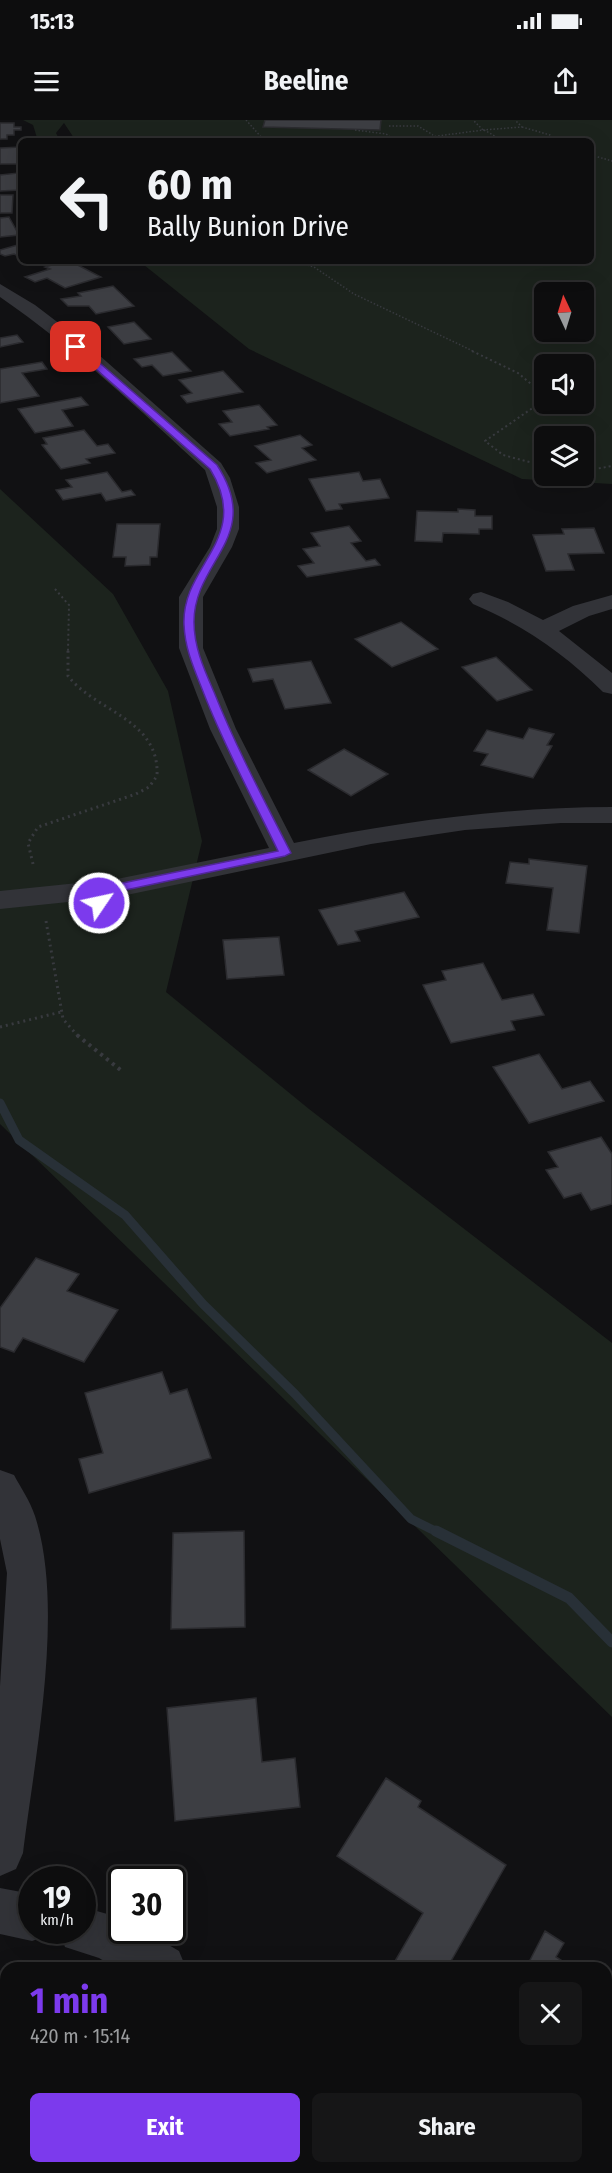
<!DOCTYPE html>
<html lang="en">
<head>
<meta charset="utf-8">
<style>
	:root { --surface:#0d0d0e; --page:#161617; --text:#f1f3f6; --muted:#9a9c9e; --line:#2d2d2e; --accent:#7c3aed }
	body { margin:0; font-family:"Fira Sans Condensed",sans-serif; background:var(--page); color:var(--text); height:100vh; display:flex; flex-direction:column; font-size:22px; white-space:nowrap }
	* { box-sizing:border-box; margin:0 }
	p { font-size:20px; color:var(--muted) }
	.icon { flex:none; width:33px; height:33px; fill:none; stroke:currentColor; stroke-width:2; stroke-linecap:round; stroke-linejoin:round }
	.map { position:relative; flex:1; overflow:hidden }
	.sheet { position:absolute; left:0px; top:1842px; width:612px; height:212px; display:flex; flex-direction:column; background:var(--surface); border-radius:18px 18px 0 0; box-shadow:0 6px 24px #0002,0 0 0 2px var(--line) }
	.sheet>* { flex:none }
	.banner { position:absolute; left:18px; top:18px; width:576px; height:126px; border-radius:9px; box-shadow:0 6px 24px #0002,0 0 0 2px var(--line); background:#0d0d0e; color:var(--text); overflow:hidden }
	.needle { width:39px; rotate:356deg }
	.fabs { position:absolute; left:534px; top:162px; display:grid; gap:12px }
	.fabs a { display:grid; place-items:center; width:60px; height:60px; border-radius:9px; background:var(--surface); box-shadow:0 6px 24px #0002,0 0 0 2px var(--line); font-size:30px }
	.speed { position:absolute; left:18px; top:1746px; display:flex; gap:12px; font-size:30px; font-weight:700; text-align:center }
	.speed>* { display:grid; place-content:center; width:78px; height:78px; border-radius:50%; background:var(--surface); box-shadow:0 6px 24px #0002,0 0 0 2px var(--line); line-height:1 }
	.speed small { font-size:15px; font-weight:400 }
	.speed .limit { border:3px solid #111; border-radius:9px; background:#fff; color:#111 }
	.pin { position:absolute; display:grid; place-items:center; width:51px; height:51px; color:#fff; margin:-26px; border-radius:12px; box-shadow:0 3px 9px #0006 }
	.me { position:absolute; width:66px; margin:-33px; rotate:56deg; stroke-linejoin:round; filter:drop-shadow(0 0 4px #0008) }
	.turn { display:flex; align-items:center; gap:21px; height:126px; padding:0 30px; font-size:27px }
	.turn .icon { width:78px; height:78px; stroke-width:2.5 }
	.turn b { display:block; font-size:42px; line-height:51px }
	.round { display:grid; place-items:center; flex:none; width:63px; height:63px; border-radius:9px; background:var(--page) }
	.overview { display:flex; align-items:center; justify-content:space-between; height:102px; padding:0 30px }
	h1 { font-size:36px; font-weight:700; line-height:45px; color:var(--accent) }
	.action { display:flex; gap:12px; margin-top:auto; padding:12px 30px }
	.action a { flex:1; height:69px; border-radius:9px; background:var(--accent); color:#fff; font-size:24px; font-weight:700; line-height:69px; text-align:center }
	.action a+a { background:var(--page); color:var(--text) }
	.status { display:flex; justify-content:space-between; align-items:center; height:42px; padding:0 30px; background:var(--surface); direction:ltr }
	.status svg { height:16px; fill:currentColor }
	header { display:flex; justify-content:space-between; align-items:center; height:78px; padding:0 30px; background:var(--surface); font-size:27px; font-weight:700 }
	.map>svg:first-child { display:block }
</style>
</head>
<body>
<div class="status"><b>15:13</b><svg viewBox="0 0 49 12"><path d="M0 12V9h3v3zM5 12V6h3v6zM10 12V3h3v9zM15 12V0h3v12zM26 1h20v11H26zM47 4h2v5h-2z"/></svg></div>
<header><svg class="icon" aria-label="menu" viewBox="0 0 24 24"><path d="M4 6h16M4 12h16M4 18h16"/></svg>Beeline<svg class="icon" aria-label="share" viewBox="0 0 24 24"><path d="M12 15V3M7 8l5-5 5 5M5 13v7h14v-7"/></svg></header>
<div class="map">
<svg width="612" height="2053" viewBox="0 0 612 2053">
	<rect width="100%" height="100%" fill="#111113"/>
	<path fill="#1c231d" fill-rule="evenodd" d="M23 0H612V364L522 359 249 229 139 141H591V21H76L64 3 56 13 60 21H38L33 5ZM544 172H584V212H544ZM544 244H584V284H544ZM544 316H584V356H544Z
		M0 369 113 474 168 571 202 721 166 872 309 989 612 1223V1597L0 1004Z"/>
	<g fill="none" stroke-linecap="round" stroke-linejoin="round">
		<path stroke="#283037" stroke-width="9" d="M0 983 19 1020 125 1095 203 1184 295 1274 411 1399 439 1413"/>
		<path stroke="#283037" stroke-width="11" d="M436 1411 569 1478 612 1522"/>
	</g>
	<path fill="#3d3e43" stroke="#2b2b2f" stroke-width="1.5" d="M265 0H381L380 10 263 7Z
		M0 3H14V7H21V10H14V15H7V19H0Z
		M21 27V44H0V28Z
		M18 53 17 56H21V70L0 71V55Z
		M0 75H13L12 93H0Z
		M9 97 19 115 0 117V98Z
		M21 124V137L14 134 5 136 0 134V130Z
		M65 141H70L101 157 65 168 47 158 35 162 25 157 50 149 45 147Z
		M113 166 134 186 96 194 89 186H68L61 179 81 176 78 173Z
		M134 202 151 219 124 224 108 207Z
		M17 215 23 222 0 227V218Z
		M172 232 191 251 163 256 152 245 142 247 134 239Z
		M42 242 47 249 22 253 39 276 0 283V249Z
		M223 251 243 272 187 283 181 276 192 273 179 260Z
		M81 277 88 285 62 290 73 306 35 313 18 289Z
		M259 285 277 305 267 307 269 309 230 316 219 304 232 302 223 291Z
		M84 310 97 326 108 324 115 333 86 339 90 343 61 349 42 325 47 324 43 318Z
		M300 315 312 325 302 328 316 340 267 353 256 343 271 340 255 326Z
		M107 352 122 372 131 370 135 375 106 381 101 373 63 380 56 370 72 367 66 360Z
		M359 352 363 361 380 359 389 378 339 384 342 389 326 391 309 359Z
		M458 389 475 390V396H492V409H479V414L443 413 442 422 415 421 417 391 458 392Z
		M117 404H160L157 437H150V445L125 446 126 437H113Z
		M349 406 361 421 351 423 366 441 375 439 380 445 307 457 298 446 314 443 303 429 320 426 311 413Z
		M594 408 604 433 568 434 574 450 546 451 533 415 564 414 562 409Z
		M401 502 438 529 392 547 355 519Z
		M496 537 532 570 497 581 462 547Z
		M311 541 331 583 285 589 273 559 253 562 248 549Z
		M529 608 554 614 547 625 552 626 533 658 481 645 488 634 474 631 487 610 523 619Z
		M344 629 388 654 351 676 308 650Z
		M529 739 587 746 579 813 547 810 553 768 506 763 510 742 529 744Z
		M404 772 419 797 355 811 360 821 338 825 319 790Z
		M279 817 284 855 227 859 223 820Z
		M483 843 502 880 533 874 544 895 511 901 515 910 451 923 423 865 446 860 442 851Z
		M539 934 562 969 590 961 604 981 529 1003 493 947Z
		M601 1017 612 1034V1084L591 1090 581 1073 564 1078 546 1050 558 1047 548 1032Z
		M36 1138 79 1154 67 1171 118 1190 84 1242 23 1218 14 1232 0 1227V1188Z
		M162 1252 170 1274 187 1269 211 1338 89 1373 79 1339 103 1333 85 1273Z
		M244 1411 245 1507 171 1509 173 1413Z
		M256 1578 262 1642 295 1638 300 1687 175 1701 167 1588Z
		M386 1658 421 1681 418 1687 506 1745 447 1848H391L423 1793 337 1736Z
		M545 1811 564 1823 556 1837 573 1848H526Z
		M606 1870 612 1874V1980L607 1976 606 1978Z
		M0 2011 6 2012V2048H54L52 2053H0Z
		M133 2048H182L180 2053H131Z"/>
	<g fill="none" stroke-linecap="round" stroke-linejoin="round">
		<path stroke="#383a3f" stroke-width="1.5" stroke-dasharray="1.5 2" stroke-linecap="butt" d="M246 0 262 18 273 21
			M389 6H418L433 15
			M522 7 550 15 557 21
			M355 10 386 14 397 21
			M483 10 522 7 515 0
			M484 10 504 21
			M400 21 483 10 473 0
			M591 35 612 41
			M294 141 314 147 354 174 475 232"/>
		<path stroke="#383a3f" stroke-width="2" stroke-dasharray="2 3" stroke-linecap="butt" d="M472 231 518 253 544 275
			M544 280 485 321 503 335 544 346
			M584 351 612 346
			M55 469 69 485 68 531"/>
		<path stroke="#383a3f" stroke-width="3" stroke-dasharray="2 4" stroke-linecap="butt" d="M33 744 28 723 38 707 136 674 149 667 157 656C160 599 96 592 68 556V529
			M46 801 63 899 78 916
			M0 907 61 892"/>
		<path stroke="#383a3f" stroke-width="4" stroke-dasharray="3 4.5" stroke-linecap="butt" d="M77 915 123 952"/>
		<path fill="#323338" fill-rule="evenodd" d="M0 164 35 185 90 227 221 343 230 358 239 387V409L232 427 203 477V528L236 609 294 723C399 702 504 687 612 687V703H561L465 710 371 724 117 777 0 789V771L117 759 269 728 210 609 179 528V477L210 427 217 409V387L205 350C139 289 74 228 0 177Z
			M481 472 508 482 543 500 573 486 612 475V489L589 496 559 511 612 553V574L603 572C565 534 523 505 473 484L469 479 473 474Z
			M0 1350 14 1355C21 1368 30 1381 35 1396 65 1489 35 1635 23 1733L16 1749 0 1756V1566L7 1453 0 1419Z
			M0 1768 32 1774V1810H50L49 1815 32 1821 0 1814Z
			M82 1787 122 1798V1810H143L179 1831 186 1848H116L99 1838 65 1827 59 1810H82Z
			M379 2048H467L469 2053H377Z"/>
	</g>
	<path fill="#7c3aed" stroke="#51269a" stroke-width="1.5" d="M73 225H79L217 345C264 417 194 440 194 502 194 527 204 549 214 572 236 627 264 680 291 733L285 736 121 771 99 787 93 783 95 781 113 765 278 731C253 679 225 628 204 574 195 551 185 530 184 505 181 444 253 419 210 349L73 229Z"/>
</svg>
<div class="fabs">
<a><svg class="needle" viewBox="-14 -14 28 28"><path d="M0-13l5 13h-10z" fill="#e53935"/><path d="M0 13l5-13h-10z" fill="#9a9c9e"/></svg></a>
<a><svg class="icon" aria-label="sound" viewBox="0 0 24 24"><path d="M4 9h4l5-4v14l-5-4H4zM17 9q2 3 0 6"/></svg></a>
<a><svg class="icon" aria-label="layers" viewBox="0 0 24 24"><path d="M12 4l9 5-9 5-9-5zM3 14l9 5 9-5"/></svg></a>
</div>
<div class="speed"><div>19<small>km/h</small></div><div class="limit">30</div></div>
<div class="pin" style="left:76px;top:227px;background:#d93025"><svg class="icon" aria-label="arrive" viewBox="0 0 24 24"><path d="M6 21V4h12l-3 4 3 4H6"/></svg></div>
<svg class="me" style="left:99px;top:783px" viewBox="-20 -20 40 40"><circle r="17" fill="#7c3aed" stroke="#fff" stroke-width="3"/><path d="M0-11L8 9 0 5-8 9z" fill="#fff"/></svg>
<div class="banner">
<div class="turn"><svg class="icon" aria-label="left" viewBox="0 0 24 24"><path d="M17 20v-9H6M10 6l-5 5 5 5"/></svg><div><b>60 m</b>Bally Bunion Drive</div></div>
</div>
<section class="sheet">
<div class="overview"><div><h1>1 min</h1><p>420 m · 15:14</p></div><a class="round"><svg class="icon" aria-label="close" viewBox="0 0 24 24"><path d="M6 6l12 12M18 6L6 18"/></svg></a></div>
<div class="action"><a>Exit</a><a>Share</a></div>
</section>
</div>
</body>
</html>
